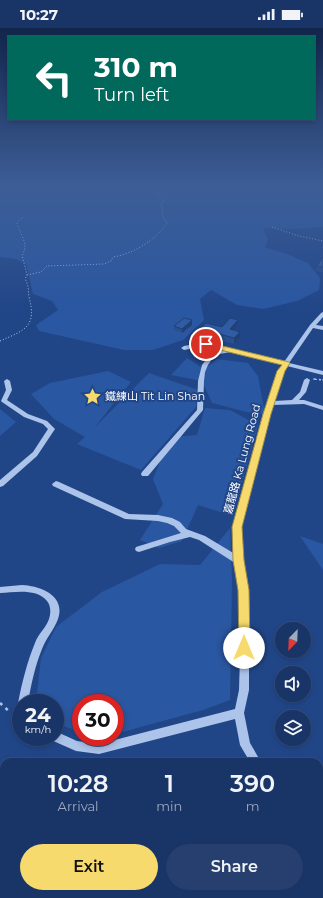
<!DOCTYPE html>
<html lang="en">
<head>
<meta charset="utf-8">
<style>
	:root { --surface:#193466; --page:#263f6f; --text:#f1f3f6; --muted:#9faabf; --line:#374f7a; --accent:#f7da6d }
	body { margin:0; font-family:Montserrat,"Noto Sans TC",sans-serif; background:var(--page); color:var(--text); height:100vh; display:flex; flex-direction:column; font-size:15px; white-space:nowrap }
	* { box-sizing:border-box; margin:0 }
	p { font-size:13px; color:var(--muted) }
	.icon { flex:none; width:22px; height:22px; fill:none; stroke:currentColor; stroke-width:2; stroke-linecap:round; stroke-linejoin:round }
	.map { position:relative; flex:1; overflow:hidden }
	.details { position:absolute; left:0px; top:730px; width:323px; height:140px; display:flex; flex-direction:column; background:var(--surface); border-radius:12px 12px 0 0; box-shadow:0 2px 6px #0003,0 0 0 1px var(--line) }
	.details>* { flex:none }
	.banner { position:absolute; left:8px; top:8px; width:307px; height:84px; border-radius:0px; box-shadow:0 2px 6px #0003,0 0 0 1px var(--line); background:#00695c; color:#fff; overflow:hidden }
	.needle { width:26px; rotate:203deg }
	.controls { position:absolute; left:275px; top:594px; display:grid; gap:8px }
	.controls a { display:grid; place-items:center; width:36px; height:36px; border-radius:50%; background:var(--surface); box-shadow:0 2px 6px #0003,0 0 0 1px var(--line); font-size:20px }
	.speed { position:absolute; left:12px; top:666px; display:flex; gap:8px; font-size:20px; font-weight:700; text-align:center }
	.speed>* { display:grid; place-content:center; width:52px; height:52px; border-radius:50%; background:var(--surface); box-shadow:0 2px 6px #0003,0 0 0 1px var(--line); line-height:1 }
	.speed small { font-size:10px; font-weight:400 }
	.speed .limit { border:6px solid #d22; background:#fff; color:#111 }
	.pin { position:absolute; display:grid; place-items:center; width:34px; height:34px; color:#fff; margin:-17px; border:2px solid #fff; border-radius:50%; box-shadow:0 1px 4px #0007 }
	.me { position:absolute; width:44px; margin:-22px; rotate:0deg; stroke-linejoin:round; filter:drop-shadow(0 0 3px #0008) }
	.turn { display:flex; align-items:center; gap:14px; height:84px; padding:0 20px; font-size:18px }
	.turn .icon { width:52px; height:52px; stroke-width:2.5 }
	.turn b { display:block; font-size:28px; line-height:34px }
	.eta { display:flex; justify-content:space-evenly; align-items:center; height:68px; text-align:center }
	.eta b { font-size:24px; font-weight:600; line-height:28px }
	.primary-button { display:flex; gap:8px; margin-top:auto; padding:8px 20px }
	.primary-button a { flex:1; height:46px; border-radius:24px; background:var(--accent); color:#111; font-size:16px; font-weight:600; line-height:46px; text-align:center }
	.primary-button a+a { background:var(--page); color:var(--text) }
	.status { display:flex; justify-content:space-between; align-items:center; height:28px; padding:0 20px; background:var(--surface); direction:ltr }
	.status svg { height:11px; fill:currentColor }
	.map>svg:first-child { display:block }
</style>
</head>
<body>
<div class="status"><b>10:27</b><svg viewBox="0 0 49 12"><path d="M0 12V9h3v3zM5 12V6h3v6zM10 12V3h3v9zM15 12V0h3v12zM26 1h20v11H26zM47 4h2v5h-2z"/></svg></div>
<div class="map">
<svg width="323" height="870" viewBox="0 0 323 870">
	<rect width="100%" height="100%" fill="#214688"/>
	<path fill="#2a57a1" d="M0 158H323V199L293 201 265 200 264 204 268 211 265 219 287 226 308 235 320 250 319 262 297 273 263 281 237 277 211 262 200 271 204 292 183 312 153 322H124L39 303 36 297 58 282 52 273 33 266 26 236 16 231 0 229Z
		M187 330 204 341 217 331 248 335 258 348 265 386 247 384 212 375 202 353 171 347Z
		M108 343 131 354 94 400 149 345 198 362 196 379 141 442 77 416 85 409 54 391 31 366 50 355Z
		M205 380 230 382 258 397 233 488 198 477 182 513 159 520 140 512 163 476 153 451 161 431 174 409 197 407Z
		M0 381 16 394 0 408Z
		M230 500 232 554 230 672 203 682 115 706V675H81V703L69 700 55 695V675H36L41 630 56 599 102 564 160 536 200 537Z
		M300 508 323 516V542Z"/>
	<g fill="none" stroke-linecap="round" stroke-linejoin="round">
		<path stroke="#acc3ea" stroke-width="1" stroke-dasharray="1 2" stroke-linecap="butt" d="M272 199 299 208 323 213
			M27 247 41 244 47 238 104 236 111 233 113 229C133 226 156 212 167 195L163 189 161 174 164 173 159 166V158
			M0 313C25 302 37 299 29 269 28 263 29 257 25 251L27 247 22 227C30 216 19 206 17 194L23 189
			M313 351 323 352"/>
		<path stroke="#acc3ea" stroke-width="1.5" stroke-dasharray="2 3" stroke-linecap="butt" d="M314 351 323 352"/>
		<path stroke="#acc3ea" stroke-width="2.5" stroke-dasharray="3 4.5" stroke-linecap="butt" d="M0 675 11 685"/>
		<path fill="#acc3ea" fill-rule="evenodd" d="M323 284V289L316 297 323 298V302L313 300 289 335 323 343V347L287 338 284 343 274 373 292 372 300 364 304 352 307 350 310 352 306 364 299 372H304L323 378V382L304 376 273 377 241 499 243 533 248 562 249 593V662L244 685 250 715 261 734H250L240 717 235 691 99 726 76 723 51 712 50 709H55V703L77 713 99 716 235 681 239 662 241 593 240 562 235 535 199 512 190 509 170 514 139 524 136 523 135 521 136 519 181 505 174 498 167 495 158 493 125 491 53 458 52 456 56 453 59 454 129 486 158 487 172 490 180 494 186 501 205 508 235 526 233 499 264 386 278 343 282 337 230 324 220 326 212 331 208 337 205 344 204 353 203 382 148 448H142L141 446 142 444 197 382 198 353 202 337 208 329 216 324 223 322 206 318 184 322 181 320 184 318 206 314 284 334 310 297 321 285Z
			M7 351 10 353 12 362 7 372 28 386 47 393 55 401 37 428 3 458 0 459V452L33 424 48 401 43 396 24 389 2 374 1 373 6 362 4 353Z
			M22 557C40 558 66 567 58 591 54 602 46 610 42 621 35 638 31 657 28 675H21V697L15 694C13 689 15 681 19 677L18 675C22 655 27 634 35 615 38 606 46 600 49 591 51 585 51 578 47 573 37 560 15 564 0 565V559Z
			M319 792 323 794V809L319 807Z"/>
	</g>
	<path fill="#294f8f" d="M323 229V244L316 243 317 238Z
		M238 292 237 298 234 302 240 310 234 316 200 307V301L222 299Z
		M192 297 182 305 174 302V298Z"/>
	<path fill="#224074" d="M192 292V297L182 305V301Z
		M238 292 237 298 229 307 230 301Z
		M240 304V310L234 316V310Z"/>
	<path fill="#305ca6" stroke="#224074" d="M323 229V239L317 238Z
		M184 290 192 292 182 301 174 298Z
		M230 290 238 292 230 301 240 304 234 310 200 301 206 295 222 299Z"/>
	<linearGradient id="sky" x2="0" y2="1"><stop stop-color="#12264b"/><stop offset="0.56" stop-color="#3d5d96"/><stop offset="1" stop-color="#3d5d96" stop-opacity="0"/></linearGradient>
	<rect width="323" height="280" fill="url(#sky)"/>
	<path fill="#f7da6d" stroke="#a18e47" d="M206 314 289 334 290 335 285 343 271 386 242 499 244 532 249 562 250 620 249 624 244 625 240 624 239 620 238 562 233 532 232 499 263 386 277 343 282 337 204 318 203 316Z"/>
	<defs>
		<symbol id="sight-bare" viewBox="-9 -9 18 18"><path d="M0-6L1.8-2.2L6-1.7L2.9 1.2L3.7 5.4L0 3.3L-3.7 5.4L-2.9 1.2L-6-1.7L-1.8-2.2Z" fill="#f7da6d" stroke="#214688" stroke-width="2.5" paint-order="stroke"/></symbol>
	</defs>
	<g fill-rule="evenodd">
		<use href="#sight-bare" x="80" y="356" width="25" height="25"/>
	</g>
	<g text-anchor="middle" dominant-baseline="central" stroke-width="4" stroke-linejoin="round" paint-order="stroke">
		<g font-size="11" fill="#fff" stroke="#214688" text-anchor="start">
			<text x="105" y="368">鐵練山 Tit Lin Shan</text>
		</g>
		<g font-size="11" fill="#fff" stroke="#214688">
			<text transform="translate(242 431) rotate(-75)">嘉龍路 Ka Lung Road</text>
		</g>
	</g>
</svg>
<div class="controls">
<a><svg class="needle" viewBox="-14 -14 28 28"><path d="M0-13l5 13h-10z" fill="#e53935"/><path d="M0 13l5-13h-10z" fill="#9faabf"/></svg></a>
<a><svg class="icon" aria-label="sound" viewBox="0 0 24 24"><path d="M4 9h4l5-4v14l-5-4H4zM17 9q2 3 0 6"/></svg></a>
<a><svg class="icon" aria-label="layers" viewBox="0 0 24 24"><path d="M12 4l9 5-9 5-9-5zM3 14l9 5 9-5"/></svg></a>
</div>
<div class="speed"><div>24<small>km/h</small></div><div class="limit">30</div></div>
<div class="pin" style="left:206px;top:316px;background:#d93025"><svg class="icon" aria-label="arrive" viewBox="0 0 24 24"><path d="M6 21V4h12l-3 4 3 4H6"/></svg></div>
<svg class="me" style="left:244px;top:620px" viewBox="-20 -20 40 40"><circle r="19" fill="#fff"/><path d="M0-13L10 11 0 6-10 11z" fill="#f7da6d"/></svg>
<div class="banner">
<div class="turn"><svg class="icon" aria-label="left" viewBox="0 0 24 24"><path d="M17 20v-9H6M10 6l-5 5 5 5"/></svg><div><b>310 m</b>Turn left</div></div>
</div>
<section class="details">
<div class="eta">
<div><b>10:28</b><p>Arrival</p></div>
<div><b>1</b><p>min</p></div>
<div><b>390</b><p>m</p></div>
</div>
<div class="primary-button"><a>Exit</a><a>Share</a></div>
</section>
</div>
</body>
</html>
